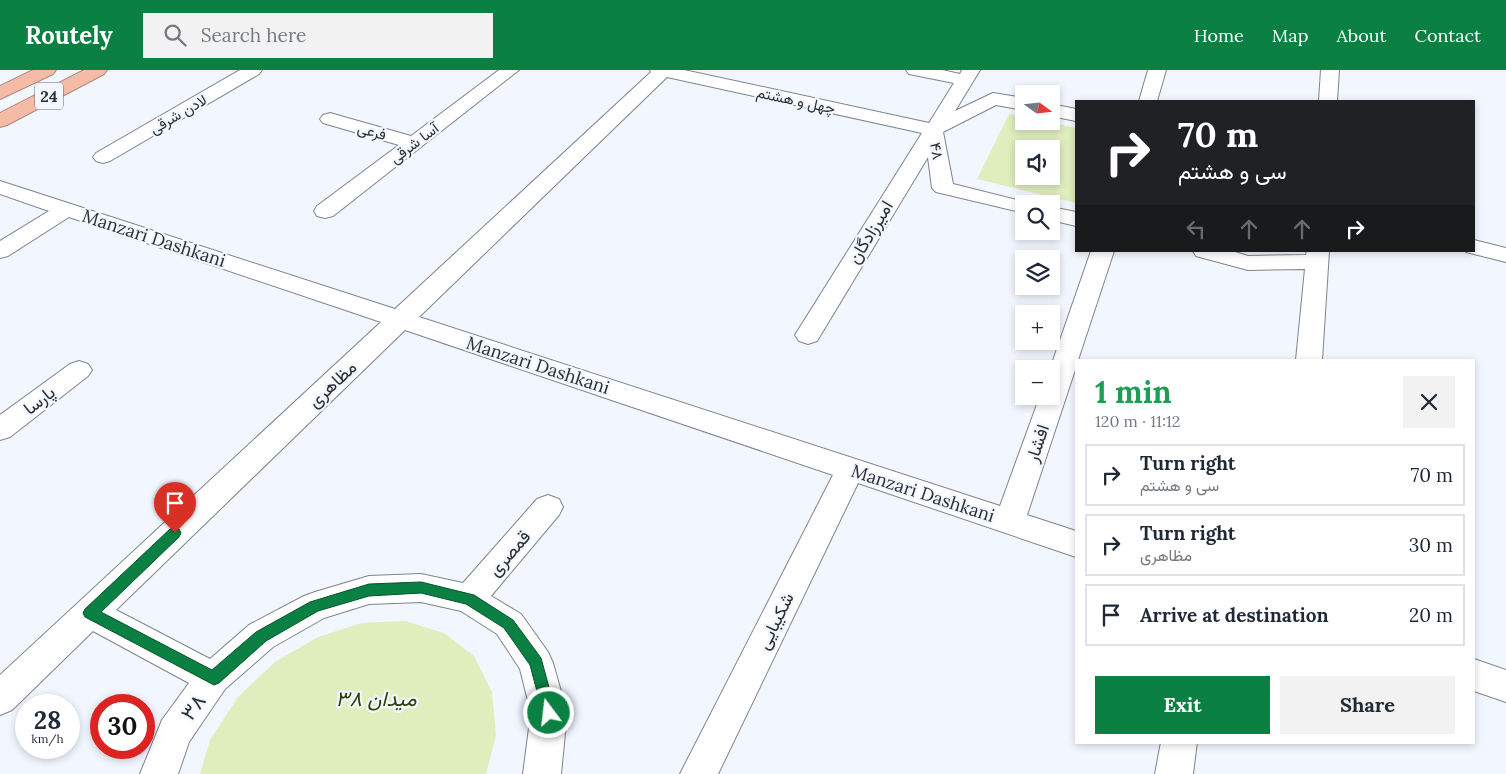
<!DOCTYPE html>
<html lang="en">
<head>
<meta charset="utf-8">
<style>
	:root { --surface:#fff; --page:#f2f2f3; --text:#1f2937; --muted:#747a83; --line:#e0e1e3; --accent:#0b8043 }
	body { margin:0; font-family:Lora,Vazirmatn,serif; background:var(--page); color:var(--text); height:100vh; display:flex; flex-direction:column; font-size:19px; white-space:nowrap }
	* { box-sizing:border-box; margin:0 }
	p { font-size:16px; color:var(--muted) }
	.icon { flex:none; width:28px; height:28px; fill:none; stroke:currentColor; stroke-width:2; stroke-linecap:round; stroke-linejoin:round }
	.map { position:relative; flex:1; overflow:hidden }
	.sheet { position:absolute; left:1075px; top:289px; width:400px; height:385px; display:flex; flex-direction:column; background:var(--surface); border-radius:0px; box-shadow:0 2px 8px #0003 }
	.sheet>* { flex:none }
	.banner { position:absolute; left:1075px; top:30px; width:400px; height:152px; border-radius:0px; box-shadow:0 2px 8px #0003; background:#202124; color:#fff; overflow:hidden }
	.needle { width:32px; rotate:105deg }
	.fabs { position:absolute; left:1015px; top:15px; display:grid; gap:10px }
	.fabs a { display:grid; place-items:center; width:45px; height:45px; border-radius:0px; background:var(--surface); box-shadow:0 2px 8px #0003; font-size:25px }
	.speed { position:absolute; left:15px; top:624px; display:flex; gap:10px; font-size:25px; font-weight:700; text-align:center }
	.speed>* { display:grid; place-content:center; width:65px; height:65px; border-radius:50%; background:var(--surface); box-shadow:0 2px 8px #0003; line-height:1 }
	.speed small { font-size:12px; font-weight:400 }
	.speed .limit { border:8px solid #d22; background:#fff; color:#111 }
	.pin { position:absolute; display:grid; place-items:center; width:42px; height:42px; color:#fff; margin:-51px -21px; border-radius:50% 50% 50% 0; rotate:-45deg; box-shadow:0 0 5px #0007 }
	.pin .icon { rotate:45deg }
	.me { position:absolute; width:55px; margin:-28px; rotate:345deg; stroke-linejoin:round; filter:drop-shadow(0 0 4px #0008) }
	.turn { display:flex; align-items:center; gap:18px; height:105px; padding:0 20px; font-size:22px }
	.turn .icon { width:65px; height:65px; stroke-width:2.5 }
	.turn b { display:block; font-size:35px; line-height:42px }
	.lanes { display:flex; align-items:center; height:48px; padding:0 20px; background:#0003; justify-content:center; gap:25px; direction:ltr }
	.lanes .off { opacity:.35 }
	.round { display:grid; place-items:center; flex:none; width:52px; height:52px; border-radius:0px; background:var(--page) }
	.headline { display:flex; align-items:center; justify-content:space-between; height:85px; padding:0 20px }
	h1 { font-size:30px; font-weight:800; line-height:38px; color:#1e9e55 }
	.action { display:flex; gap:10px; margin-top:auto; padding:10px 20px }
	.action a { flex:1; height:58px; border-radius:0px; background:var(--accent); color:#fff; font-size:20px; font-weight:800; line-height:58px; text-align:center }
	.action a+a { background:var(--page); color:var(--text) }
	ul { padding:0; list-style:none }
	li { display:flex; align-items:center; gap:15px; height:62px; margin:0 10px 8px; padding:0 10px; border:2px solid var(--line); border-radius:0px }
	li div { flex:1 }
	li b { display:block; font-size:19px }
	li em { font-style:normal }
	header { display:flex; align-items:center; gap:30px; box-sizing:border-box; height:70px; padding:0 25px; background:var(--accent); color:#fff }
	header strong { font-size:24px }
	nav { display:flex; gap:28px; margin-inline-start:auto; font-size:18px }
	.search { width:350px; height:45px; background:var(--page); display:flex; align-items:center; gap:12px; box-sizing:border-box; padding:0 18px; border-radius:0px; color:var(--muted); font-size:19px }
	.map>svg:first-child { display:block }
</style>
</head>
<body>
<header>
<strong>Routely</strong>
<div class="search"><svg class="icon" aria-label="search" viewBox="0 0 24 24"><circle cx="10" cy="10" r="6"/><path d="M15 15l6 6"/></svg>Search here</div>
<nav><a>Home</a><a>Map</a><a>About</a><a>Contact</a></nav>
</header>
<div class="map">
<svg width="1506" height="704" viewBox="0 0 1506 704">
	<rect width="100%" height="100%" fill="#f1f6ff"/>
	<path fill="#e0edbd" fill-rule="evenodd" d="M1009 44 1024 47V51H1045L1076 58V133L977 109ZM1024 79H1051V106H1024Z
		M405 551 444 563 474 586 492 622 496 665 486 704H200L210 670 238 627 275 592 318 567 362 553Z"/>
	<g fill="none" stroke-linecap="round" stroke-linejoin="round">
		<defs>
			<path id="street" d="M240 0H262L259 4 110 91 103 93 96 91 93 87 96 83Z
				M499 0H519L333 146 325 148 317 146 314 141 317 136 399 75 323 53 320 49 323 45 330 43 411 66Z
				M650 0H684L929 53 954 13 909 4 906 0H942L960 4 962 0H980L955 41 993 23 1024 28V40L996 35 943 62 953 114 1033 134H1024V143L936 122 932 118 928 87 817 271 808 274 799 271 795 265 922 63 667 7 419 247 1000 436 1040 326H1051V299H1050L1091 181H1114L1078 290H1076V297L1027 445 1076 461V487L858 413 718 704H680L833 405 405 260 116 540 210 589 249 555 304 526 315 522 369 506 421 504 463 513 537 429 548 425 559 429 563 437 559 445 491 526 521 544 548 582 553 593 567 643 561 704H523L531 643 520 599 497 564 461 541 421 532 369 534 324 548 273 577 225 619 189 672 178 704H140L162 650 189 613 93 561 12 640 0 645V605L381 252 69 147 8 186 0 188V171L49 141 0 124V111L395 239 651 2Z
				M1148 0H1166L1157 31H1139Z
				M1321 0H1339L1337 31H1319Z
				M1051 34 1076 39V51L1051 46Z
				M1051 137 1076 142V156L1051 150Z
				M1474 170 1506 178V192L1466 182 1474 181Z
				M1193 181H1232L1248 186 1306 185 1307 181H1329L1322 290H1296L1305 199 1248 200 1196 186Z
				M79 291 88 294 92 300 88 306 10 367 0 370V345L70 294Z
				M1474 589 1506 600V632L1474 621Z
				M1161 672H1197L1193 704H1155Z"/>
			<path id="highway" d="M33 0H56L53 4 0 29V16Z
				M84 0H107L104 4 7 55 0 57V43Z"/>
		</defs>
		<use href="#street" stroke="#7e848e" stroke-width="2"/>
		<use href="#highway" stroke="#ae8a7e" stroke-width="2"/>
		<use href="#street" fill="#fff" fill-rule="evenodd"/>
		<use href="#highway" fill="#f4bba7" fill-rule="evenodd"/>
	</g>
	<path fill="#0b8043" stroke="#07532c" d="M175 458 179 459 181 463 179 467 101 542 212 600 256 562 310 532 369 514 421 512 474 525 513 550 541 588 556 643 554 648 549 650 544 648 530 595 504 558 466 534 421 523 369 526 318 541 266 571 219 613 214 615 85 547 83 543 85 539 170 459Z"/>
	<g text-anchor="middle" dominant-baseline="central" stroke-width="4.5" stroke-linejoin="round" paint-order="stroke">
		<g font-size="15" fill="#2c2e32" stroke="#f1f6ff">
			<text transform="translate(796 30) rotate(12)">چهل و هشتم</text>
			<text transform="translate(178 44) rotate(-30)">لادن شرقی</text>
			<text transform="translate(372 61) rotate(15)">فرعی</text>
			<text transform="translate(414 73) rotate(-37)">آسا شرقی</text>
			<text transform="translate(937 81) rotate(80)">۴۸</text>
		</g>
		<rect fill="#f1f6ff" stroke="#676a70" stroke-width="1" x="35" y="12.5" width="28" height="27" rx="4"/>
		<g font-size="16" font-weight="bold" fill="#2c2e32">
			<text x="49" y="26">24</text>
		</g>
		<g font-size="18" fill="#2c2e32" stroke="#f1f6ff">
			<text transform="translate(870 162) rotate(-59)">امیرزادگان</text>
			<text transform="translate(154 168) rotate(18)">Manzari Dashkani</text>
			<text transform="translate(538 295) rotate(18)">Manzari Dashkani</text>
			<text transform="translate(332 314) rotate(-43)">مظاهری</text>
			<text transform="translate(39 330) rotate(-38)">پارسا</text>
			<text transform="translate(1037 373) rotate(-71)">افشار</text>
			<text transform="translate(923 423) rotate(18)">Manzari Dashkani</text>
			<text transform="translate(509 483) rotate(-49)">قمصری</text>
			<text transform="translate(775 551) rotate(-64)">شکیبایی</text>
		</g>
		<g font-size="21" font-style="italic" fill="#323b09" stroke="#f1f6ff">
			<text x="376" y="628">میدان ۳۸</text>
		</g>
		<g font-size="21" fill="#2c2e32" stroke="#f1f6ff">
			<text transform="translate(193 637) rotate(-54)">۳۸</text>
		</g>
	</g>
</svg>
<div class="fabs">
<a><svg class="needle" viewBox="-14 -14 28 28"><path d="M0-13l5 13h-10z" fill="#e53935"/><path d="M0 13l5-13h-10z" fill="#747a83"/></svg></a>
<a><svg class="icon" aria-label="sound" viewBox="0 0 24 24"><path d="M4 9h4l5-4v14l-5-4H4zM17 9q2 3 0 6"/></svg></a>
<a><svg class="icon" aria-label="search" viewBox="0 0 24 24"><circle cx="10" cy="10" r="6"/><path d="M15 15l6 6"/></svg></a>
<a><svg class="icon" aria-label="layers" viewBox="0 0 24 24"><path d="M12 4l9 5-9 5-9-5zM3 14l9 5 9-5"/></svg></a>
<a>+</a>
<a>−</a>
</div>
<div class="speed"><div>28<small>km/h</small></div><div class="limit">30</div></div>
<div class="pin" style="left:175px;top:463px;background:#d93025"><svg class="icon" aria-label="arrive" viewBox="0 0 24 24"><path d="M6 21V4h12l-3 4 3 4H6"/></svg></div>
<svg class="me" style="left:549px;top:643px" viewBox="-20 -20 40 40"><circle r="17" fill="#0b8043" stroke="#fff" stroke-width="3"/><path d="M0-11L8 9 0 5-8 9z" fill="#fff"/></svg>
<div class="banner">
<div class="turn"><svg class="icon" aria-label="right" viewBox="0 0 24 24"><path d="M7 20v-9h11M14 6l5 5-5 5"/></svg><div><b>70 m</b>سی و هشتم</div></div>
<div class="lanes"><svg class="icon off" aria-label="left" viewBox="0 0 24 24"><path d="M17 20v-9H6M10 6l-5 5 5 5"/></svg><svg class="icon off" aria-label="ahead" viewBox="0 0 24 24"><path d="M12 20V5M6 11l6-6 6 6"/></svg><svg class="icon off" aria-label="ahead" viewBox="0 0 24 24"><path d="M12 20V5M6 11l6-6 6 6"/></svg><svg class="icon" aria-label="right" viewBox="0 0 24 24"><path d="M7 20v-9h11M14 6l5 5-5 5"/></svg></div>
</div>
<section class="sheet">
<div class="headline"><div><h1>1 min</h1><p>120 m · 11:12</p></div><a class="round"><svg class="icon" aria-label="close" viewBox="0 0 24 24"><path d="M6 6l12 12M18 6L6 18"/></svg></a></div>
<ul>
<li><svg class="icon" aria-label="right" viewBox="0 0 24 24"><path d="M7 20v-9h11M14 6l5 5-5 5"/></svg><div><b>Turn right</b><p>سی و هشتم</p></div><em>70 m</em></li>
<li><svg class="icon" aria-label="right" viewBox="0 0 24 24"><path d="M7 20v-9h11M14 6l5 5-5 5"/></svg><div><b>Turn right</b><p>مظاهری</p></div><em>30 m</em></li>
<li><svg class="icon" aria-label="arrive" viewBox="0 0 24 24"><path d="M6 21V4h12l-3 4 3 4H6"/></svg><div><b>Arrive at destination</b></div><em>20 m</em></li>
</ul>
<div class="action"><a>Exit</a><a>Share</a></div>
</section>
</div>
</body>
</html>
